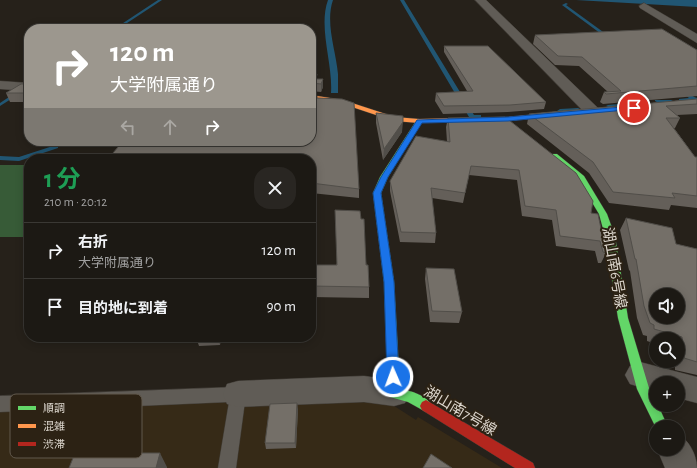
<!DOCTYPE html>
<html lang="ja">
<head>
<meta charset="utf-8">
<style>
	:root { --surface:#1c1914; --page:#292622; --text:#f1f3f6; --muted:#a0a0a0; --line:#3a3834 }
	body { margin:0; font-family:"Alegreya Sans","Noto Sans JP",sans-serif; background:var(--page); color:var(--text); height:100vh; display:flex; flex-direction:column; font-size:15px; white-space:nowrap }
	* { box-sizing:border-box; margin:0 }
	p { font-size:13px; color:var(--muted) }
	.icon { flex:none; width:22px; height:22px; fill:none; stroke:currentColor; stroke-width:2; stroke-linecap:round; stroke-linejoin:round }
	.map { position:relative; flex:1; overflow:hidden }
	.details { position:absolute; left:24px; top:154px; width:292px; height:188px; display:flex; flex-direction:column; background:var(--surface); border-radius:16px; box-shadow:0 2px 10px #0003,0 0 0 1px var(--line) }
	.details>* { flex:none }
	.guide { position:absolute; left:24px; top:24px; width:292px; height:122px; border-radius:16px; box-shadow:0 2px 10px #0003,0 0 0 1px var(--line); background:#9c978e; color:#fff; overflow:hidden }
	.tools { position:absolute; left:649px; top:288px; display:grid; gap:8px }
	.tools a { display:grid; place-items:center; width:36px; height:36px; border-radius:50%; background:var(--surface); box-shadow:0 2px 10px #0003,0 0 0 1px var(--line); font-size:20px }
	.pin { position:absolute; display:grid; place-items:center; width:34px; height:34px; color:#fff; margin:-17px; border:2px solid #fff; border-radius:50%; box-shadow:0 1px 4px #0007 }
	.me { position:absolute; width:44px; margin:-22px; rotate:358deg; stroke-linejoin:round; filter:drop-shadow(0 0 3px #0008) }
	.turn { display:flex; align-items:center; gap:14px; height:84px; padding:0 20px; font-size:18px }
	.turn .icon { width:52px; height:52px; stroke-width:2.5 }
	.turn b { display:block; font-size:28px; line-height:34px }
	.lanes { display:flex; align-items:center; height:38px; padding:0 20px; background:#0003; justify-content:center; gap:20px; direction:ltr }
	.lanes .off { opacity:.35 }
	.round { display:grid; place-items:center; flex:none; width:42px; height:42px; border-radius:16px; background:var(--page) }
	.headline { display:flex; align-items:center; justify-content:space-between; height:68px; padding:0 20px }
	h1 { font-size:24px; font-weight:700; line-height:30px; color:#1e9e55 }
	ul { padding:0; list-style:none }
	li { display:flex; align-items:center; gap:12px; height:56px; padding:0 20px; border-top:1px solid var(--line) }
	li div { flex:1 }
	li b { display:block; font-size:15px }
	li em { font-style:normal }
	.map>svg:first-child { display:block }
</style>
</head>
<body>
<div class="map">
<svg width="697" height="468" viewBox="0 0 697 468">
	<rect width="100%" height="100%" fill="#26211a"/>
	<path fill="#362a17" d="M374 393 416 420 418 417 502 468H0V409Z"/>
	<path fill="#375b37" d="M0 165H29V237H0Z"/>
	<path fill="#215673" d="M328 0H333C325 23 336 51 338 74 338 80 338 87 338 93H331C333 64 318 27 328 0Z
		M576 0H697V7Z"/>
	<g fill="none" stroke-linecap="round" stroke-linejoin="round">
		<path fill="#215673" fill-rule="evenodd" d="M158 0H162L118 29H114Z
			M400 0H404L474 115H481V117L472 119 469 117Z
			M566 3 568 4 566 5 610 37V39H608L562 5Z
			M681 90C688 90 691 97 697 98V100L679 101V99L689 98 681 92Z
			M15 93 19 94 0 106V103Z
			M655 100H671L673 101C669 104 659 104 655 101Z
			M640 102 642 103V104L608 107 606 106 608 105Z
			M578 108 580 109V110L560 113 557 111 560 109Z
			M56 145 58 146V148L19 161 0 160V156L19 157Z"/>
		<defs>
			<path id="lane" d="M238 387 244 389 246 394 236 468H218L229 402 0 412V396Z"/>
			<path id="street" d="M475 0H486L598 108 600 111 598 114H586Z
				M644 3 697 34V43L640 8 639 6Z
				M0 81 29 83V91L0 89Z
				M69 141H88C83 147 78 147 71 146Z
				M640 362 697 377V403L678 398V383H656V392L630 384 625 375 630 366Z
				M364 376 394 380 405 383 409 393 405 403 394 406 364 402 238 407 227 404 223 394 227 384 238 381Z
				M678 435C689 439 697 456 697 468H665L657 449H678Z"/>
			<path id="fast" d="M419 119 422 121 388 177 381 193 394 282 400 389C411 391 427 395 432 406L430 410 426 412 408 402 390 397 388 393 384 282 373 193 380 177 416 121Z
				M551 154H557L584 176 607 214 615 236 628 318 649 388 656 402V405H658L668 427H656V428L637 389 618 318 605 236 599 214 578 179 551 158Z"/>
			<path id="slow" d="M311 95 343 100 395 117 419 119 508 117 558 112 561 114 558 116 508 121 419 123 394 121 340 103 311 99Z"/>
			<path id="jam" d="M426 400 533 463 535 468H515L422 410 420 406 422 402Z"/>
		</defs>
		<use href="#lane" stroke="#403c36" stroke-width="1"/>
		<use href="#street" stroke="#403c36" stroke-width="1"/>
		<use href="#fast" stroke="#403c36" stroke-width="1"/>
		<use href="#slow" stroke="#403c36" stroke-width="1"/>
		<use href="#jam" stroke="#403c36" stroke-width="1"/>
		<use href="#lane" fill="#605c56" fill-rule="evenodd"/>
		<use href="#street" fill="#605c56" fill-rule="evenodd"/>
		<use href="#fast" fill="#63d668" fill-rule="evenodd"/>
		<use href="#slow" fill="#ff974d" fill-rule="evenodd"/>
		<use href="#jam" fill="#b3261e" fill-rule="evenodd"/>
	</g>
	<path fill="#645f59" d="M535 35 697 50V96L603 104 600 102 604 92H608L579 66 555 65 533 44Z
		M444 46 546 102 544 109 508 112 443 114 435 101 436 93 467 91 444 52Z
		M311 74H317V79H323V87L321 92 311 91Z
		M29 79V102H10L6 93 26 84Z
		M317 96V98L359 189V198L311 193V159Z
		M697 99V114L677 115 680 118 675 128H674L695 157H697V208L671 205 669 210 609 203 589 173 527 124 529 114Z
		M376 113 402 132 383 160 376 123Z
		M448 118 591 213 606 253 601 263H598L595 251 556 246 552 220 522 216 517 180 469 175 463 203 432 198 436 233 435 243 400 242 390 191V181L447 142 446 127Z
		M626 218 676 244 697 249V375L675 370V361H678V339H656V344L647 341V336L643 335 637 318 630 271 629 270 620 230Z
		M361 219 369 287V298L311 297V265H336Z
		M426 268 462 312 459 323 430 322 425 279Z
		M221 337 220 345 199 346 197 340Z
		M298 409 296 448 266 449 265 443Z"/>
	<path fill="#514e49" d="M323 79V87L321 92V84Z
		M403 122 402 132 383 160 384 149Z
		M218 337H221L220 345 218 339Z
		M297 403 298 409 296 448 295 443Z
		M160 453 167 467V468H156Z"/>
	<path fill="#746f68" stroke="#514e49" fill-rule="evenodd" d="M662 29 697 50V86L606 94 604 92 621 91 582 57 558 56 535 35Z
		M444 46H488L546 102 510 105 444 106 436 93 473 91Z
		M311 74H317L316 79H323L321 84 311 83Z
		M29 79V93H6L21 84H26L27 80Z
		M311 95 317 96V98L342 99 354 103 359 189 311 183V159H108L123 141H311Z
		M697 99V104L666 106 680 118H666L695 157H697V196L672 193 675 198 613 192 593 162 529 114Z
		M376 113 403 116V122L384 149Z
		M505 117 576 173 593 201 591 213 598 214 606 253 603 252 600 241 560 236 556 210 525 206 519 170 471 166 465 193 431 188 436 233 401 232 390 181 416 136 450 142 448 118Z
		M335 210 360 211 361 219H364L366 265H368L369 287 311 286V265H337Z
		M626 218 672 228 676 244 697 249V362L684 358 682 337 654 329V325L650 323 644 306 636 259H635ZM656 295H678V317H656Z
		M426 268 454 269 462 312 432 311Z
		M198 337H218V339L197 340Z
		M297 403 295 443H265L270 404Z
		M75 453H160L156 468H69Z
		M431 454 452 468H423Z"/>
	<path fill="#1a73e8" stroke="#114b97" d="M634 106 637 108 636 109 508 121 422 123 388 177 381 193 394 282 399 377 397 381 393 383 389 381 387 377 384 282 373 193 381 177 417 120 508 117Z"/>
	<g text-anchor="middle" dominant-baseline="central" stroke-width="4" stroke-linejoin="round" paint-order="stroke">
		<g font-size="15" fill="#dcd6cd" stroke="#2c2214">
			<text transform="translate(614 268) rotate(80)">湖山南6号線</text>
			<text transform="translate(460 411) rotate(31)">湖山南7号線</text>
		</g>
	</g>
	<rect x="10" y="394" width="132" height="64" rx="6" fill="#2c2214" stroke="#61584c" stroke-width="1"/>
	<rect x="18" y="406" width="18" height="4" fill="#63d668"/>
	<rect x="18" y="424" width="18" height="4" fill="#ff974d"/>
	<rect x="18" y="442" width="18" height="4" fill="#b3261e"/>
	<g font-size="11" fill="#dcd6cd">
		<text x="43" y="412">順調</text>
		<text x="43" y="430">混雑</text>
		<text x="43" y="448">渋滞</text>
	</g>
</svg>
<div class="tools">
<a><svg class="icon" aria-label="sound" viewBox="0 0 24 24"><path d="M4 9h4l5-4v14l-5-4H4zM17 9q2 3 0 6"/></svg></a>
<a><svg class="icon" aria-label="search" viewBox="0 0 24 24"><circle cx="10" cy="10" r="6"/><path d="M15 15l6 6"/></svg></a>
<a>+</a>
<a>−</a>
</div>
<div class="pin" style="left:634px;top:108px;background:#d93025"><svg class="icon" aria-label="arrive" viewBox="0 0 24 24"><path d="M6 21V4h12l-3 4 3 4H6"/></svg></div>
<svg class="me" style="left:393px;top:377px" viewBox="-20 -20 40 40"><circle r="17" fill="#1a73e8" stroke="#fff" stroke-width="3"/><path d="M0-11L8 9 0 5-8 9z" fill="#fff"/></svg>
<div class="guide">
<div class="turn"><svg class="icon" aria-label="right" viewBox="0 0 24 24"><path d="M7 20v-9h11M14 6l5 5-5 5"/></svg><div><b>120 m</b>大学附属通り</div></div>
<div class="lanes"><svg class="icon off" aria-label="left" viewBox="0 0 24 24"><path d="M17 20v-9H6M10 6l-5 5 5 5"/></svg><svg class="icon off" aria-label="ahead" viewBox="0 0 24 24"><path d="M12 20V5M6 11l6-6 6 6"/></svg><svg class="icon" aria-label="right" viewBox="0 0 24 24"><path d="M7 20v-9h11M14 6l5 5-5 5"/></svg></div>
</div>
<section class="details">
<div class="headline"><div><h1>1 分</h1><p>210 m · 20:12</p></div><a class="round"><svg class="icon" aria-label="close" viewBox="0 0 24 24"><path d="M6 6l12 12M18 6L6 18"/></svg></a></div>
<ul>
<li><svg class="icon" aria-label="right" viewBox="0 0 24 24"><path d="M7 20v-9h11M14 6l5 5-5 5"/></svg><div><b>右折</b><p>大学附属通り</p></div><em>120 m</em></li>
<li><svg class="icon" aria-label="arrive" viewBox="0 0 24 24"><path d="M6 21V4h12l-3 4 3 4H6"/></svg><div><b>目的地に到着</b></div><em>90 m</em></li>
</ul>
</section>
</div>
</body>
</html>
